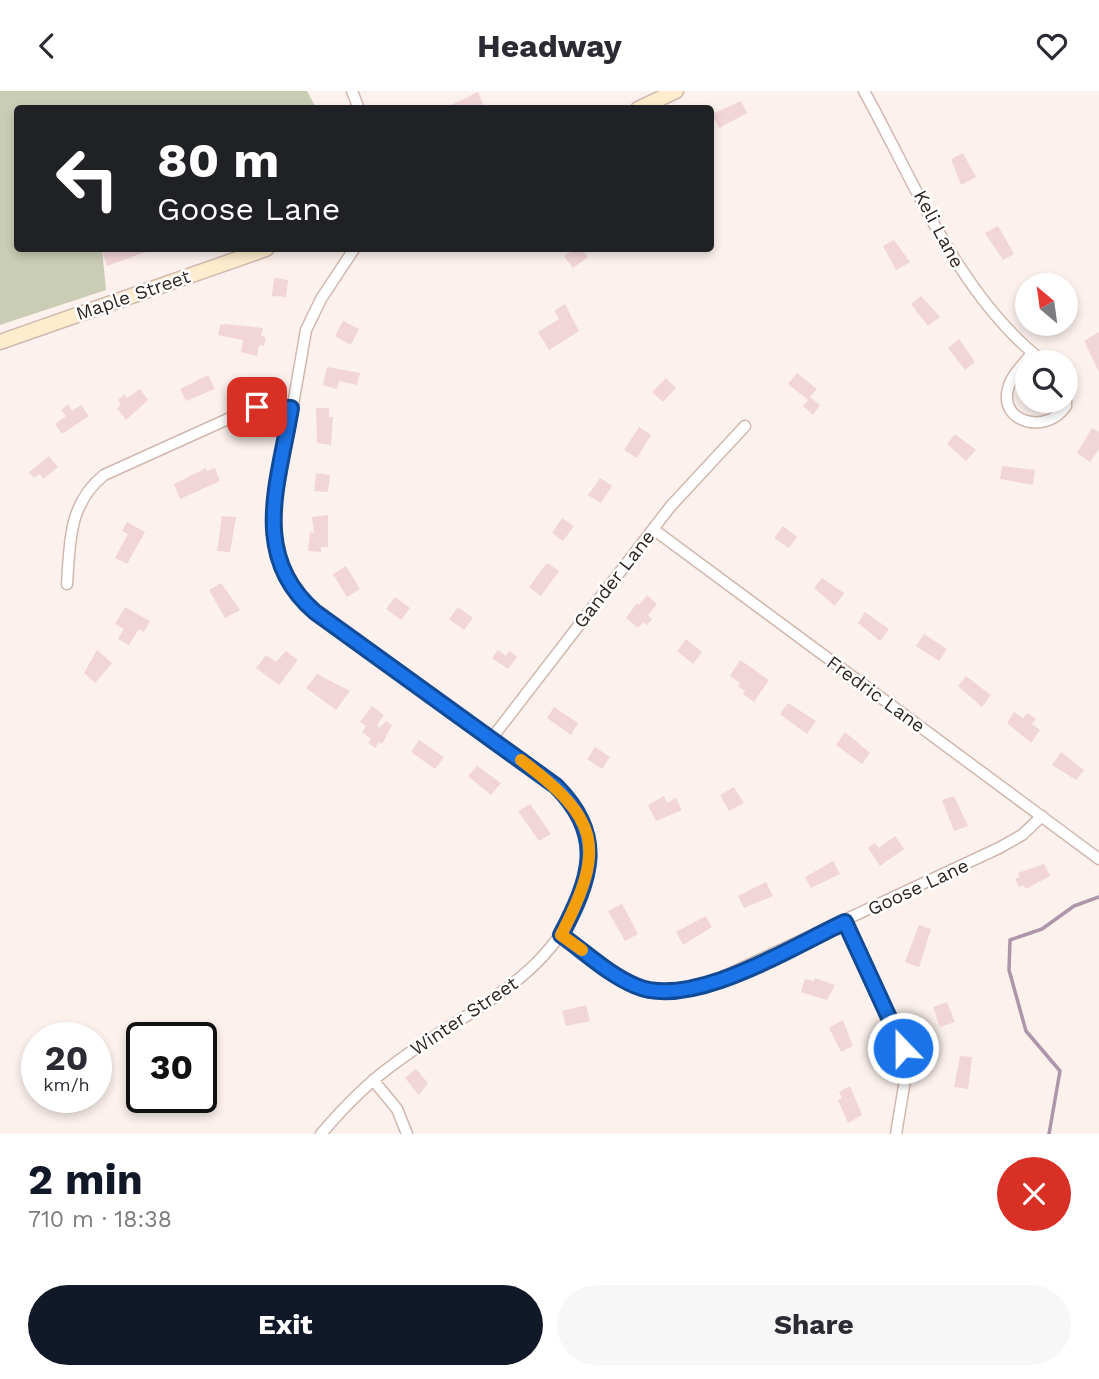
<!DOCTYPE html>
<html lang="en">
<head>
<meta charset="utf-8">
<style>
	:root { --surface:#fff; --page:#f7f7f7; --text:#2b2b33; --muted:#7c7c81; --accent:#111827 }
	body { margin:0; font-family:"Work Sans",sans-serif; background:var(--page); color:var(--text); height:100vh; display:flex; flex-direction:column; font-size:26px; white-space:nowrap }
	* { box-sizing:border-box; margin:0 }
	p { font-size:23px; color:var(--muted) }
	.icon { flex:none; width:38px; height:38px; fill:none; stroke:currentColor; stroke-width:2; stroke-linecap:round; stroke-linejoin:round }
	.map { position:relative; height:1043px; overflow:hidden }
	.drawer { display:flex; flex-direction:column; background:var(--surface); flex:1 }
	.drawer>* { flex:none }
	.top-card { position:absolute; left:14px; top:14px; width:700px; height:147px; border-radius:7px; box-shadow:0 4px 10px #0003; background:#202124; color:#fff; overflow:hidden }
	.needle { width:46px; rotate:331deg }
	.fabs { position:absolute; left:1015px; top:182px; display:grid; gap:14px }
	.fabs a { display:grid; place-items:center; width:63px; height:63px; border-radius:50%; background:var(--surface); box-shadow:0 4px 10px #0003; font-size:35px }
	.speed { position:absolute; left:21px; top:931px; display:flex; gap:14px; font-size:35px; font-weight:700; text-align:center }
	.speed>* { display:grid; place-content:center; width:91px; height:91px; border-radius:50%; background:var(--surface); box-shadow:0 4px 10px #0003; line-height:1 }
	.speed small { font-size:18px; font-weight:400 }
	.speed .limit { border:4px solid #111; border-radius:10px; background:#fff; color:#111 }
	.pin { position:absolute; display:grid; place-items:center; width:60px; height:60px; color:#fff; margin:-30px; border-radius:14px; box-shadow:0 4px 10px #0006 }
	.me { position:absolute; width:77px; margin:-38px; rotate:338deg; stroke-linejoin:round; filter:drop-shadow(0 0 5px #0008) }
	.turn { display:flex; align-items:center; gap:24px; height:147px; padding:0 28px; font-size:32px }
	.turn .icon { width:91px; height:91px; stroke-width:2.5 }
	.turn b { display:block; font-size:49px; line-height:60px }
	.round { display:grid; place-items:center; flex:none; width:74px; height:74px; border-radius:37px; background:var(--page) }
	.headline { display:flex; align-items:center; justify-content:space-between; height:119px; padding:0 28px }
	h1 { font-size:42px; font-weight:700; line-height:52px; color:var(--accent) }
	.primary-button { display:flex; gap:14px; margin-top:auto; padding:14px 28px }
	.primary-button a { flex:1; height:80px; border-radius:42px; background:var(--accent); color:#fff; font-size:28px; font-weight:700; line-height:80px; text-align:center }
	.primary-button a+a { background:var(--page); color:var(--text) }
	header { display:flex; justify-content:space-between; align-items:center; height:91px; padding:0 28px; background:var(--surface); font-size:32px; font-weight:700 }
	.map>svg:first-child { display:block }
</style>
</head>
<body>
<header><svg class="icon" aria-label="back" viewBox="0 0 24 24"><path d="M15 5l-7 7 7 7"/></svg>Headway<svg class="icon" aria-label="heart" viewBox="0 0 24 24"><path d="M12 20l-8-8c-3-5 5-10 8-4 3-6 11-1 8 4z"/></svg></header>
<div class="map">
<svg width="1099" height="1043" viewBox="0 0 1099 1043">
	<rect width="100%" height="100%" fill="#fcf1ed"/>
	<path fill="#cacdb5" d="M0 0H307L316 17 18 18V158H102L106 199 0 234Z"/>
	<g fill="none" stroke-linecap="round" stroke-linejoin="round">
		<path stroke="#ae95a9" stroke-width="3.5" d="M1049 1043 1060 980 1026 940 1009 879 1010 849 1042 838 1074 815 1099 806"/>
	</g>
	<path fill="#f2d5d9" d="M478 1 483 13 472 18H443Z
		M741 10 747 22 719 37 712 23Z
		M963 62 976 86 961 94 951 68Z
		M998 135 1014 163 1003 169 985 142Z
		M894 149 910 171 896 179 883 155Z
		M111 158H151V159L107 175 102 161Z
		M575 158H581L588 166 573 177 564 165Z
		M274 187 288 189 286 206 272 205Z
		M921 205 940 226 928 235 911 213Z
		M565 213 579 240 549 259 538 241 559 228 554 220Z
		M343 230 359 238 351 254 335 245Z
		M225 233 263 237 261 245 266 246 264 255 259 254 257 265 241 261 243 249 218 244 220 234Z
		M1099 241V281L1084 250Z
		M959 248 975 271 965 279 948 257Z
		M327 276 360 282 357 294 339 290 337 298 323 294Z
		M797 282 817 298 810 306 820 314 813 324 803 315 808 309 788 293Z
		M208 284 215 298 186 310 180 298Z
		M666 287 676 297 663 311 652 301Z
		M140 298 148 309 126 329 117 317 121 314 118 309 125 303 127 307Z
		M68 313 72 320 81 314 89 325 62 343 55 333 66 325 61 319Z
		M316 317H329V326H333L331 354 317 352Z
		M639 336 651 344 637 367 624 359Z
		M1092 337 1099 341V358L1090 371 1077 362Z
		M955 343 976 359 966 370 947 353Z
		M49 365 58 376 43 388 40 383 34 387 29 381Z
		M1002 375 1035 379 1033 394 1000 388Z
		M206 377 207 380 215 377 220 390 180 408 174 393Z
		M316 382 330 384 328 401 314 400Z
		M600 387 612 395 601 412 588 404Z
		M328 424V456H321V461L308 460 310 441 314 442 312 426Z
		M222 425 236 426 230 461 217 460Z
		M562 427 574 435 563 450 552 442Z
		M127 431 145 441 127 473 115 467 128 443 122 440Z
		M783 435 797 446 789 457 774 447Z
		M547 472 559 480 541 505 529 496Z
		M346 475 360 498 347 506 333 483Z
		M822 487 844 502 835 515 814 497Z
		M221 492 240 519 225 527 209 499Z
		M647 504 657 513 648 524 652 528 647 534 643 531 638 537 626 527 637 512 639 514Z
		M395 506 410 517 401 529 386 518Z
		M125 516 150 530 144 541 139 538 129 554 118 548 124 538 115 533Z
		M458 516 473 527 464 539 449 528Z
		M865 521 889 538 880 550 858 532Z
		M924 543 947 558 939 570 916 555Z
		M686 548 702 561 693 573 677 560Z
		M97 559 112 572 95 592 84 582Z
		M498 559 506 565 509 560 517 566 508 578 492 567Z
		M286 560 298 569 279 594 256 577 266 564 276 571Z
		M740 569 769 589 754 611 743 603 745 600 738 595 740 592 730 585Z
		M317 583 350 600 336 619 306 597Z
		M966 585 991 604 982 616 958 595Z
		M788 612 816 630 807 643 780 623Z
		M372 615 384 624 377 634 380 637 386 630 392 634 382 653 379 651 375 657 368 652 371 648 362 641 366 635 360 631Z
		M554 616 578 632 571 644 547 627Z
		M1014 621 1023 627 1027 622 1036 628 1032 633 1040 639 1031 652 1007 632Z
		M845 641 870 662 862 673 836 654Z
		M419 649 444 666 435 678 411 661Z
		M595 656 610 666 602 678 587 668Z
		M1061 661 1084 679 1076 689 1052 674Z
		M477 675 501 692 491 704 468 685Z
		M734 696 744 712 729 720 720 704Z
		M664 705 667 712 676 707 682 719 656 730 648 714Z
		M954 705 968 735 954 740 942 709Z
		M530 713 551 743 539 750 518 720Z
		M895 745 904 758 880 775 868 757 875 752 879 757Z
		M833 770 840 783 811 797 805 786Z
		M1044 773 1050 785 1026 798 1023 794 1019 796 1015 788 1020 786 1018 782Z
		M766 791 773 805 744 817 738 805Z
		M622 813 638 843 625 850 608 820Z
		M706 825 712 836 683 854 676 841Z
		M919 834 931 838 919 876 905 871Z
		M815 887 835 894 827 909 801 901 805 888 814 890Z
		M947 911 955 931 940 936 933 916Z
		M586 914 590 930 566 935 562 920Z
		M843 929 853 955 841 961 829 937Z
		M960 965 972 966 968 998 954 996Z
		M416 978 428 992 419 1004 405 987Z
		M850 995 862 1024 848 1032 838 1009 842 1007 839 1001Z"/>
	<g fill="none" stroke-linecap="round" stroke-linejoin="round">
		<defs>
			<path id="street" d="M352 0 359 18
				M864 0C915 92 959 206 1044 271
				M1032 262C1024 273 1011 284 1008 298 999 332 1047 344 1066 315V295
				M653 438 1099 768
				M67 493C70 452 68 413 104 384L250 318 269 315 291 317
				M492 647 670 416 745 335
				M845 830 903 957 907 977 896 1043
				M561 844C608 878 637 911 699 897L999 757 1022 744 1042 725
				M373 989 397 1018 407 1043
				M321 1043C343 1017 366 993 394 973 465 919 560 886 585 790 595 751 584 723 556 695L315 521C284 494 271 464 274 423L306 239 321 208 354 158"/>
			<path id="secondary" d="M638 18 676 0
				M0 251 266 158"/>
		</defs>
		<use href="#street" stroke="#d1b8ae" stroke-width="13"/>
		<use href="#secondary" stroke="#d1b8ae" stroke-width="17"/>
		<use href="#street" stroke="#fff" stroke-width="10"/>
		<use href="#secondary" stroke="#feecce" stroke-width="14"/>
	</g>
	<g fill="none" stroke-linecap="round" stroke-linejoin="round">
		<defs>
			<path id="route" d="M257 316 291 317C279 391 249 464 315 521L556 695C606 745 591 787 561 844 585 861 609 884 636 895 692 919 793 855 845 831L903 957"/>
		</defs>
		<use href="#route" stroke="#114b97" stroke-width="18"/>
		<use href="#route" stroke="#1a73e8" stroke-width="12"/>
		<path stroke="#f59e0b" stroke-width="12" d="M521 669C599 728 607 755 561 844L582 859"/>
	</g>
	<g text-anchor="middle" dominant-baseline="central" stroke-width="5" stroke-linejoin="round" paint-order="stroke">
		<g font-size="19" fill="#312723" stroke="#fff">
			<text transform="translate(939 138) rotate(62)">Keli Lane</text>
			<text transform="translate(133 204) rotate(-19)">Maple Street</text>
			<text transform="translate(614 488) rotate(-52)">Gander Lane</text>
			<text transform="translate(876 603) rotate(36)">Fredric Lane</text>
			<text transform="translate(918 796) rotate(-25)">Goose Lane</text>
			<text transform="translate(464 925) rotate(-34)">Winter Street</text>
		</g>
	</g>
</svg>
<div class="fabs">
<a><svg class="needle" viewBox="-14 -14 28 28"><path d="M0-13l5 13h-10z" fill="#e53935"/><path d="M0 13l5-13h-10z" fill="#7c7c81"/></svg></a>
<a><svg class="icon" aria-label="search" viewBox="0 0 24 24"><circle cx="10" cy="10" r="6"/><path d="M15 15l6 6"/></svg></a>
</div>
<div class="speed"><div>20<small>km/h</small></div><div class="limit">30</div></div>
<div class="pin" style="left:257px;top:316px;background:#d93025"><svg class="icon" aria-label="arrive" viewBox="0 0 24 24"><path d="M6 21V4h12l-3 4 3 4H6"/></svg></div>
<svg class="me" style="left:903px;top:957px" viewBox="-20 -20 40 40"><circle r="17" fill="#1a73e8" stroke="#fff" stroke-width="3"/><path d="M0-11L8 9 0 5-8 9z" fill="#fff"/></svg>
<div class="top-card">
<div class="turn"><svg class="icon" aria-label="left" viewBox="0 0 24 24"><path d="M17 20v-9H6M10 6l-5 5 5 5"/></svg><div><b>80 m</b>Goose Lane</div></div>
</div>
</div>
<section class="drawer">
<div class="headline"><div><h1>2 min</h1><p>710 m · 18:38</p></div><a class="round" style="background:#d93025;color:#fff"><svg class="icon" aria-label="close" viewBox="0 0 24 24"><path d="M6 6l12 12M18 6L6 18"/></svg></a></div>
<div class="primary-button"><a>Exit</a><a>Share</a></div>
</section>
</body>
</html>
